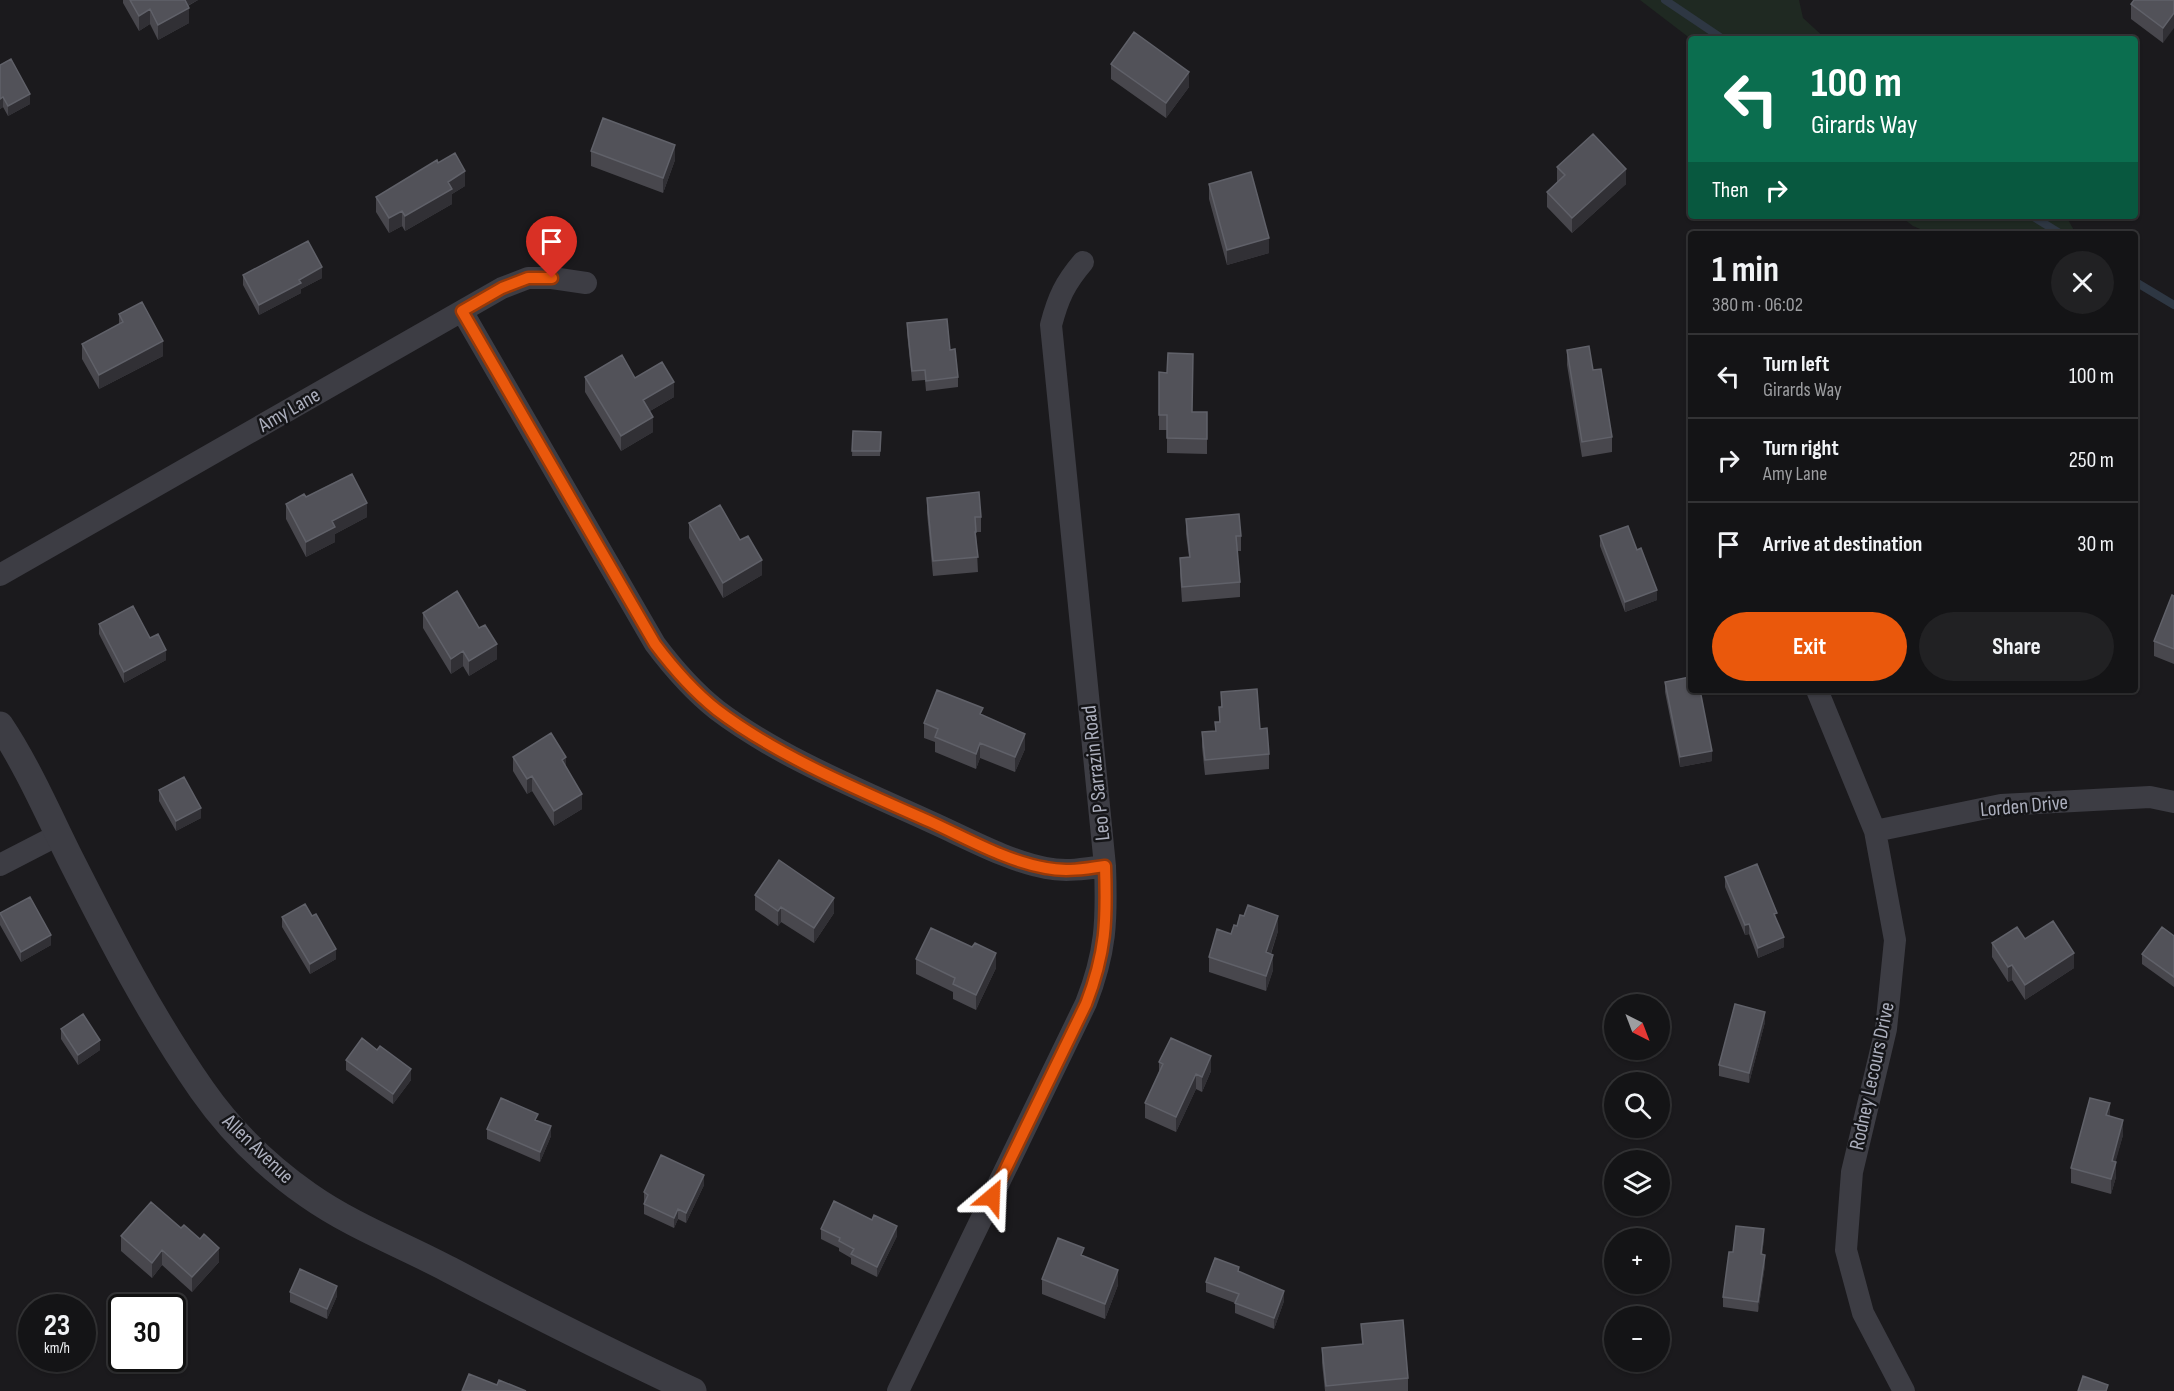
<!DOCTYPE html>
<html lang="en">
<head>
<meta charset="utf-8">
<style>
	:root { --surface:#141416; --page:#212123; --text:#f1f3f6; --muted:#9d9ea1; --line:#333335; --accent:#ea580c }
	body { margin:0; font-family:"Sofia Sans Condensed",sans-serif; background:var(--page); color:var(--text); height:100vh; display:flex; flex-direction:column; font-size:22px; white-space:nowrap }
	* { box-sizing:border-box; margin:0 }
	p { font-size:20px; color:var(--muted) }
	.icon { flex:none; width:33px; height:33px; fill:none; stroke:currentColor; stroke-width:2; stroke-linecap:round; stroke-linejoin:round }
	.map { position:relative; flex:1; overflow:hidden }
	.panel { position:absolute; left:1688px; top:231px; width:450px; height:462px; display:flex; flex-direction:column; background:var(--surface); border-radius:6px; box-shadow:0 2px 4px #0004,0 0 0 2px var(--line) }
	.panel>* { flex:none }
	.top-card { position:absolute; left:1688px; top:36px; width:450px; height:183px; border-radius:6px; box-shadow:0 2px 4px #0004,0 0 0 2px var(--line); background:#0b6e4f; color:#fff; overflow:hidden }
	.needle { width:39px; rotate:138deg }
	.controls { position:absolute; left:1604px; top:994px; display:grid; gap:12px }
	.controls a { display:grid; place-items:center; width:66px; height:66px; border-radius:50%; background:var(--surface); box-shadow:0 2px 4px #0004,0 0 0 2px var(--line); font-size:30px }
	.speed { position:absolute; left:18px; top:1294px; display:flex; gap:12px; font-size:30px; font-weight:700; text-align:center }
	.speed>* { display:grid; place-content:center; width:78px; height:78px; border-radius:50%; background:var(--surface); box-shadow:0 2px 4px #0004,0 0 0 2px var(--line); line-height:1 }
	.speed small { font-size:15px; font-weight:400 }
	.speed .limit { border:3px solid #111; border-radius:9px; background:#fff; color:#111 }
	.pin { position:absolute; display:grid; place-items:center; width:51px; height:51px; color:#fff; margin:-62px -26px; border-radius:50% 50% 50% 0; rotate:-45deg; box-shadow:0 0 6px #0007 }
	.pin .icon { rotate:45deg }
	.me { position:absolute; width:66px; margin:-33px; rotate:26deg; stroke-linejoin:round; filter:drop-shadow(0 0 4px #0008) }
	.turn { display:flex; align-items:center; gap:21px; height:126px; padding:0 24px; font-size:27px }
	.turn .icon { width:78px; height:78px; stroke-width:2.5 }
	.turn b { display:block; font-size:42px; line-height:51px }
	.then { display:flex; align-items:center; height:57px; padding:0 24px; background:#0003; gap:12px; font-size:22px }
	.round { display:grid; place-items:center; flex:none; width:63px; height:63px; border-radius:32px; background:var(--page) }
	.summary { display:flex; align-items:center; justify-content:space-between; height:102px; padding:0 24px }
	h1 { font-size:36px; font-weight:700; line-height:45px }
	.primary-button { display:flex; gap:12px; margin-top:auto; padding:12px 24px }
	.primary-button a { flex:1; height:69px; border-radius:36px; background:var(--accent); color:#fff; font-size:24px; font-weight:700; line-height:69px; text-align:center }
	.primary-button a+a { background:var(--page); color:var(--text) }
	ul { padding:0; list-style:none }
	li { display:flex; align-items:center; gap:18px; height:84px; padding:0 24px; border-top:2px solid var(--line) }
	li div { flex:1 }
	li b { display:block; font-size:22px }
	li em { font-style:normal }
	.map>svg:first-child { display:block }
</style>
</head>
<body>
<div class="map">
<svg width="2174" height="1391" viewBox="0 0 2174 1391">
	<rect width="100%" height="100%" fill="#1b1a1d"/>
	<path fill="#1f2922" d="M1640 0H1799L1803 18 1826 39H1691Z
		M1900 216H2066L2076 234H1932L1913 226Z"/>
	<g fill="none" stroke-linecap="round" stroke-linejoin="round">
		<path stroke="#2e3743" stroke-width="8" d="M1665 0 1723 39
			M2032 216 2061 234
			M2134 281 2174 305"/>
		<path stroke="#3d3d44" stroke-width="22" d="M462 311 655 644C673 668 693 691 717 710 779 757 861 790 931 822 967 838 1008 861 1046 868 1065 872 1085 869 1105 866
			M0 575 502 288 528 278H552L586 283
			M1817 690 1875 831 1895 940 1886 1029 1852 1172 1846 1250 1863 1313 1904 1391
			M1875 831 2001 805 2150 797 2174 802
			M0 865 58 835
			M898 1391 1086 1003C1106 952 1107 921 1105 866L1051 325C1058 298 1065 283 1083 262"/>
		<path stroke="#3d3d44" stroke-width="27" d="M0 725C28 767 48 814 70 858 110 937 151 1017 202 1090 230 1130 268 1167 308 1195 352 1226 403 1245 450 1270 530 1312 611 1353 693 1391"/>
	</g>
	<path fill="#48474d" d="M123 0H198L188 6 189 23 158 40 150 24 139 31 123 3Z
		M2174 0 2163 43 2131 19V4Z
		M1111 64 1189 87 1166 118 1111 79Z
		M0 65 30 104 8 116 3 107 0 109Z
		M591 151 675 160 663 193 591 166Z
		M1557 167 1626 184 1572 233 1547 207V192L1557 182Z
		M1209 184 1269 253 1227 265 1209 199Z
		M465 186 452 194V204L405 231 402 226 389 233 376 212V197Z
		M243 275 322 278 301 289V293L259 315 243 285Z
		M119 314 163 356 99 389 82 359V344L119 324Z
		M907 323 950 350 958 377V387L926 391 925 380 912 381 907 333Z
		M1567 350 1593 370 1612 437V452L1582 457 1567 365Z
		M1159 372 1192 412H1207V454L1167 453V430H1159Z
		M585 377 635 378 674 397 650 411 653 432 621 451 585 392Z
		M853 431 881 432 880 456H852Z
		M306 497 367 517 335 534V542L306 557 286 519V504Z
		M927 498 981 517V532H976L978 572 933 576 927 513Z
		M1186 519 1241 536V551H1237L1240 582V597L1182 602 1180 573V558L1189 557 1186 534Z
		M689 523 740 540 762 575 723 598 689 538Z
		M1600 536 1657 600 1625 612 1600 546Z
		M2174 596V664L2154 656V641Z
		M423 613 497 659 469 676 463 666 451 674 423 628Z
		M99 624 150 638 166 660 124 683 99 634Z
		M1665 682 1712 761 1680 767 1665 692Z
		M1221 692 1260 729 1269 754V769L1205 775 1202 747V732L1215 731V722H1219V707H1221Z
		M983 715 1025 749 1015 772 980 758 976 769 935 752V742L924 738V723Z
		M513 757 566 768 582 809 554 826 532 791 527 794 513 771Z
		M159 790 201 818 176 831 159 801Z
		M1725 877 1777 921 1784 947 1758 958 1749 934 1745 935 1725 887Z
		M755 895 834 913 814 943 781 922 778 926 755 910Z
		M0 913 51 945 21 962 0 925Z
		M282 917 336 959 310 974 282 927Z
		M1278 931 1271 954 1273 970 1266 991 1209 972V957L1231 934Z
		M2174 936V987L2142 964V954Z
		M2025 939 2074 968 2025 1000 2012 980 2008 982 1992 957V943Z
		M916 959 996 968 976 1010 953 999V992L916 974Z
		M1765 1022 1749 1083 1719 1076V1065Z
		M61 1029 100 1050 78 1065 61 1039Z
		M346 1060 411 1080 393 1104 346 1070Z
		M1159 1062 1211 1071 1202 1092 1196 1089 1176 1132 1145 1118V1103L1159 1072Z
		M2110 1116 2123 1135 2115 1162 2116 1177 2111 1194 2071 1183V1168Z
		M538 1121 551 1136 540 1162 487 1139V1129Z
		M704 1185 686 1223 678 1219 674 1228 644 1214V1192Z
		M181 1228 219 1262 192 1292 162 1265 152 1278 121 1251V1236Z
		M821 1229 897 1236 877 1277 851 1264V1258L839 1251V1248L821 1239Z
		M1764 1239 1762 1254 1765 1265 1758 1312 1723 1307V1297L1733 1252Z
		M1239 1272 1284 1301 1274 1329 1235 1313V1303L1206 1292V1282Z
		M1042 1279 1118 1285 1105 1319 1042 1294Z
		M290 1292 337 1296 327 1319 290 1302Z
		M1361 1324 1408 1378V1391H1325L1322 1363V1348L1362 1344Z"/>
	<path fill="#313035" d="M181 0H198L181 9Z
		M189 8V23L158 40V25Z
		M150 9V24L139 31V16Z
		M2174 13V28L2163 43V28Z
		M1189 72V87L1166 118V103Z
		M30 94V104L8 116V106Z
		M3 97V107L0 109V99Z
		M675 145V160L663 193V178Z
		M1626 169V184L1572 233V218Z
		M465 171V186L452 194V204L405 231V216L448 182Z
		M402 211V226L389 233V218Z
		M1269 238V253L1227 265V250Z
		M322 267V278L301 289V293L259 315V305L299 280Z
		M163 341V356L99 389V375Z
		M674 382V397L643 415V400Z
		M653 417V432L621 451V436Z
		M367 503V517L335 534V542L306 557V542L332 521Z
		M762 560V575L723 598V583Z
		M1657 590V600L1625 612V602Z
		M497 644V659L469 676V661Z
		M166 650V660L124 683V672Z
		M463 651V666L451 674V659Z
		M1025 734V749L1015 772V757Z
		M980 743V758L976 769V754Z
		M1712 751V761L1680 767V757Z
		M566 757V772L562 760Z
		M532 776V791L527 794V779Z
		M582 794V809L554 826V811Z
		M201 808V818L176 831V821Z
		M834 898V913L814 943V928Z
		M781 907V922L778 926V911Z
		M1278 916V931L1266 967V952Z
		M1749 924V934L1745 935V925Z
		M51 935V945L21 962V952Z
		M1784 937V947L1758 958V948Z
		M336 949V959L310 974V964Z
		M996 953V968L976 1010V995Z
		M2074 953V968L2025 1000V985Z
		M1273 955V970L1266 991V976Z
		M2012 965V980L2008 982V967Z
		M1765 1012V1022L1749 1083V1073Z
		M100 1040V1050L78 1065V1055Z
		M1211 1056V1071L1202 1092V1077Z
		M411 1069V1080L393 1104V1094Z
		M1196 1074V1089L1176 1132V1117Z
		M2110 1103V1118L2106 1115Z
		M2123 1120V1135L2112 1175V1161Z
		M551 1126V1136L540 1162V1152Z
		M2116 1162V1177L2111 1194V1179Z
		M704 1175V1185L686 1223V1213Z
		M678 1209V1219L674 1228V1218Z
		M897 1226V1236L877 1277V1267Z
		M1764 1229V1239L1761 1264V1254Z
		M219 1248V1262L192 1292V1277Z
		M162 1250V1265L152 1278V1263Z
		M1765 1255V1265L1758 1312V1302Z
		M1118 1270V1285L1105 1319V1304Z
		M337 1286V1296L327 1319V1309Z
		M1284 1291V1301L1274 1329V1318Z"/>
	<path fill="#525259" stroke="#606169" stroke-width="1.5" d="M130 0H185L189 8 158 25 150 9 139 16Z
		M2134 0H2174V13L2163 28 2131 4Z
		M1134 32 1189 72 1166 103 1111 64Z
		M11 59 30 94 8 106 3 97 0 99V65Z
		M603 118 675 145 663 178 591 151Z
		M1593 134 1626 169 1572 218 1547 192 1565 175 1557 167Z
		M455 153 465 171 448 182 452 189 405 216 402 211 389 218 376 197 437 160 438 163Z
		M1251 172 1269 238 1227 250 1209 184Z
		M308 241 322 267 299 280 301 283 259 305 243 275Z
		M142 302 163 341 99 375 82 344 123 322 119 314Z
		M947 319 950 350 955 349 958 377 926 381 925 370 912 371 907 323Z
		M1589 346 1593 370 1601 369 1612 437 1582 442 1567 350Z
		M1168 353 1193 354 1192 412H1207V439L1167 438V415H1159V372L1167 373Z
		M622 355 635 378 662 362 674 382 643 400 653 417 621 436 585 377Z
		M853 431 881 432 880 451H852Z
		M352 474 367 503 332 521 335 527 306 542 286 504 304 494 306 497Z
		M979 492 981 517H975L976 532H975L978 557 933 561 927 498Z
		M720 505 740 540 748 536 762 560 723 583 689 523Z
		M1239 514 1241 536H1236L1240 582 1182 587 1180 558 1190 557 1186 519Z
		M1628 526 1637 550 1641 548 1657 590 1625 602 1600 536Z
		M457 591 479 628 485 625 497 644 469 661 463 651 451 659 423 613Z
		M2172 595 2174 596V649L2154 641Z
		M133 606 150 638 158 634 166 650 124 672 99 624Z
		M1690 677V690H1700L1712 751 1680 757 1665 682Z
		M1257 689 1260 729 1267 728 1269 754 1205 760 1202 732 1216 731 1215 722H1220L1219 707H1222L1221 692Z
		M937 690 983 708 980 714 1025 734 1015 757 980 743 976 754 935 737 938 729 924 723Z
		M551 733 566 757 562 760 582 794 554 811 532 776 527 779 513 757Z
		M184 777 201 808 176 821 159 790Z
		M779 860 834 898 814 928 781 907 778 911 755 895Z
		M1757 864 1777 913 1774 914 1784 937 1758 948 1749 924 1745 925 1725 877Z
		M30 897 51 935 21 952 0 913Z
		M305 904 312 916 316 914 336 949 310 964 282 917Z
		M1248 905 1278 916 1266 952 1273 955 1266 976 1209 957 1217 929 1231 934 1234 925 1237 926 1240 915 1244 916Z
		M2053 921 2074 953 2025 985 2012 965 2008 967 1992 943 2017 927 2025 939Z
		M2162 927 2174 936V977L2142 954Z
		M931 928 972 947 975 943 996 953 976 995 953 984 955 978 916 959Z
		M1735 1004 1765 1012 1749 1073 1719 1065Z
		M83 1014 100 1040 78 1055 61 1029Z
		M362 1038 377 1050 380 1046 411 1069 393 1094 346 1060Z
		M1171 1038 1211 1056 1202 1077 1196 1074 1176 1117 1145 1103 1163 1064 1159 1062Z
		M501 1098 538 1114 535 1120 551 1126 540 1152 487 1129Z
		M2090 1098 2110 1103 2106 1115 2123 1120 2112 1161 2116 1162 2111 1179 2071 1168Z
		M661 1155 704 1175 686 1213 678 1209 674 1218 644 1204 648 1195 644 1192Z
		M834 1201 872 1220 874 1215 897 1226 877 1267 851 1254 854 1249 839 1241 840 1238 821 1229Z
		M151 1202 181 1228 184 1225 200 1239 204 1234 219 1248 192 1277 162 1250 152 1263 121 1236Z
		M1736 1226 1764 1229 1761 1254 1765 1255 1758 1302 1723 1297 1729 1252H1733Z
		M1058 1238 1084 1248 1081 1255 1118 1270 1105 1304 1042 1279Z
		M1215 1258 1239 1267 1238 1271 1284 1291 1274 1318 1235 1303 1239 1294 1206 1282Z
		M300 1269 337 1286 327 1309 290 1292Z
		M1403 1320 1408 1378 1326 1386 1322 1348 1363 1344 1361 1324Z
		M469 1374 497 1385 499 1380 526 1391H462Z
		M2083 1376 2108 1385 2106 1391H2078Z"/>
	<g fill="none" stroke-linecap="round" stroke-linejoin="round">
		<defs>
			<path id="route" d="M552 278H528L502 288 462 311 655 644C673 668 693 691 717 710 779 757 861 791 931 822 968 839 1006 861 1046 868 1065 872 1085 869 1105 866 1107 921 1106 952 1086 1004L992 1197"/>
		</defs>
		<use href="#route" stroke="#983908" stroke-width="15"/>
		<use href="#route" stroke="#ea580c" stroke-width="10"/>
	</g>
	<g text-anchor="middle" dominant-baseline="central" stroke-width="5" stroke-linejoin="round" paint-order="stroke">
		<g font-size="21" fill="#acafbd" stroke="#151518">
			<text transform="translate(289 410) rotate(-30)">Amy Lane</text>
			<text transform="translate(1096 773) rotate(-96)">Leo P Sarrazin Road</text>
			<text transform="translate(2024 806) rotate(-5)">Lorden Drive</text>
			<text transform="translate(1872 1076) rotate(-78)">Rodney Lecours Drive</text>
			<text transform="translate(258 1149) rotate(44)">Allen Avenue</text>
		</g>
	</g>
</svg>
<div class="controls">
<a><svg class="needle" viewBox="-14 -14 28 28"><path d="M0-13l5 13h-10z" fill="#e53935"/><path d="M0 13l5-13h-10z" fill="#9d9ea1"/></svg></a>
<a><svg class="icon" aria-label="search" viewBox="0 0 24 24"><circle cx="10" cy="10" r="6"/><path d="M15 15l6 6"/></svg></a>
<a><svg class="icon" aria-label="layers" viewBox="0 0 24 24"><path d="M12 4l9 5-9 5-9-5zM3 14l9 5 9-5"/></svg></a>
<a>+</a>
<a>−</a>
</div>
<div class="speed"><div>23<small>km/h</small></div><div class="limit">30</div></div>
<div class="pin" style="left:552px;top:278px;background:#d93025"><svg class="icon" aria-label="arrive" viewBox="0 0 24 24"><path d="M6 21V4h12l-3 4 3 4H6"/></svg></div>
<svg class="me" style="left:992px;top:1197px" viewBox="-20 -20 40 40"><path d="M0-17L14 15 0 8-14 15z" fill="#ea580c" stroke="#fff" stroke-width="4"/></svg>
<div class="top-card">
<div class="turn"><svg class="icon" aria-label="left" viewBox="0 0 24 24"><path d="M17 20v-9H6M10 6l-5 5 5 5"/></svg><div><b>100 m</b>Girards Way</div></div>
<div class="then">Then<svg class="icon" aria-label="right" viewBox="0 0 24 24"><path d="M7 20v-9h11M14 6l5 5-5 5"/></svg></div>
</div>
<section class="panel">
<div class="summary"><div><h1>1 min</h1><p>380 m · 06:02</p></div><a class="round"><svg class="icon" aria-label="close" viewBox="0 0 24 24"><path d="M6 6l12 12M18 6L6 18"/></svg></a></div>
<ul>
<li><svg class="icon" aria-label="left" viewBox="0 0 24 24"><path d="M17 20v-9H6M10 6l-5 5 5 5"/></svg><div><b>Turn left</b><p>Girards Way</p></div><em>100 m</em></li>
<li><svg class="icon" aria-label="right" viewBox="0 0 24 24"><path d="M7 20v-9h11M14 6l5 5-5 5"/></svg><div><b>Turn right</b><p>Amy Lane</p></div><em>250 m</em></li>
<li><svg class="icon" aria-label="arrive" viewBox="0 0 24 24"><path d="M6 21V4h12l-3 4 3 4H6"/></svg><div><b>Arrive at destination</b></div><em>30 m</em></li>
</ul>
<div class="primary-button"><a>Exit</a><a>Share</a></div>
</section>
</div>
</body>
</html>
